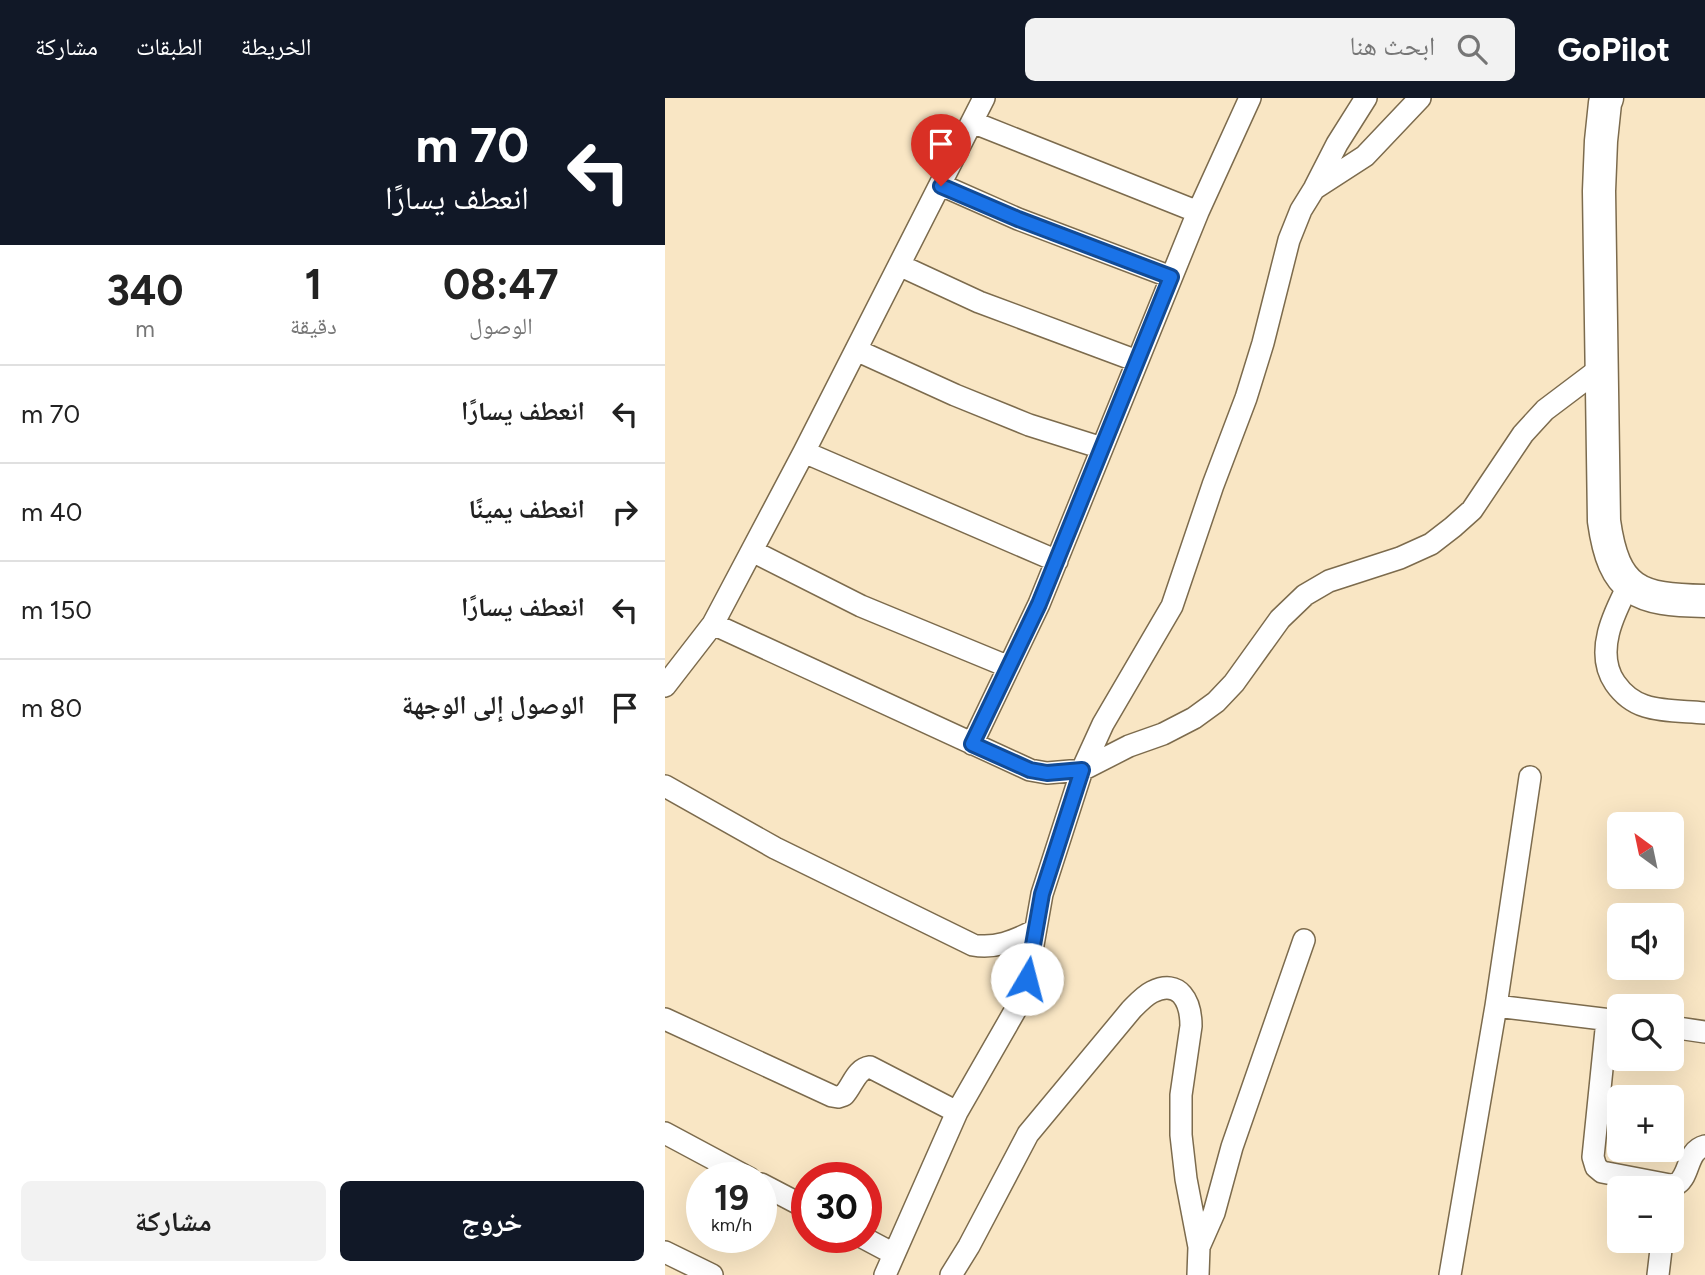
<!DOCTYPE html>
<html lang="ar">
<head>
<meta charset="utf-8">
<style>
	:root { --surface:#fff; --page:#f2f2f2; --text:#222; --muted:#767676; --line:#e0e0e0; --accent:#111827 }
	body { margin:0; font-family:Figtree,"Noto Naskh Arabic",sans-serif; background:var(--page); color:var(--text); direction:rtl; height:100vh; display:flex; flex-direction:column; font-size:26px; white-space:nowrap }
	* { box-sizing:border-box; margin:0 }
	p { font-size:23px; color:var(--muted) }
	.icon { flex:none; width:38px; height:38px; fill:none; stroke:currentColor; stroke-width:2; stroke-linecap:round; stroke-linejoin:round }
	.map { position:relative; flex:1; overflow:hidden; direction:ltr }
	.details { display:flex; flex-direction:column; background:var(--surface); width:665px }
	.details>* { flex:none }
	.top-card { background:#111827; color:#fff; overflow:hidden }
	.needle { width:46px; rotate:327deg }
	.tools { position:absolute; left:942px; top:714px; display:grid; gap:14px }
	.tools a { display:grid; place-items:center; width:77px; height:77px; border-radius:10px; background:var(--surface); box-shadow:0 7px 28px #0002; font-size:35px }
	.speed { position:absolute; left:21px; top:1064px; display:flex; gap:14px; font-size:35px; font-weight:700; text-align:center }
	.speed>* { display:grid; place-content:center; width:91px; height:91px; border-radius:50%; background:var(--surface); box-shadow:0 7px 28px #0002; line-height:1 }
	.speed small { font-size:18px; font-weight:400 }
	.speed .limit { border:10px solid #d22; background:#fff; color:#111 }
	.pin { position:absolute; display:grid; place-items:center; width:60px; height:60px; color:#fff; margin:-72px -30px; border-radius:50% 50% 50% 0; rotate:-45deg; box-shadow:0 0 7px #0007 }
	.pin .icon { rotate:45deg }
	.me { position:absolute; width:77px; margin:-38px; rotate:8deg; stroke-linejoin:round; filter:drop-shadow(0 0 5px #0008) }
	.turn { display:flex; align-items:center; gap:24px; height:147px; padding:0 21px; font-size:32px }
	.turn .icon { width:91px; height:91px; stroke-width:2.5 }
	.turn b { display:block; font-size:49px; line-height:60px }
	.eta { display:flex; justify-content:space-evenly; align-items:center; height:119px; text-align:center }
	.eta b { font-size:42px; font-weight:700; line-height:49px }
	.primary-button { display:flex; gap:14px; margin-top:auto; padding:14px 21px }
	.primary-button a { flex:1; height:80px; border-radius:10px; background:var(--accent); color:#fff; font-size:28px; font-weight:700; line-height:80px; text-align:center }
	.primary-button a+a { background:var(--page); color:var(--text) }
	ul { padding:0; list-style:none }
	li { display:flex; align-items:center; gap:21px; height:98px; padding:0 21px; border-top:2px solid var(--line) }
	li div { flex:1 }
	li b { display:block; font-size:26px }
	li em { font-style:normal }
	header { display:flex; align-items:center; gap:42px; box-sizing:border-box; height:98px; padding:0 35px; background:var(--accent); color:#fff }
	header strong { font-size:33px }
	nav { display:flex; gap:38px; margin-inline-start:auto; font-size:24px }
	.search { width:490px; height:63px; background:var(--page); display:flex; align-items:center; gap:18px; box-sizing:border-box; padding:0 24px; border-radius:10px; color:var(--muted); font-size:26px }
	main { display:flex; flex:1; min-height:0 }
	.map>svg:first-child { display:block }
</style>
</head>
<body>
<header>
<strong>GoPilot</strong>
<div class="search"><svg class="icon" aria-label="search" viewBox="0 0 24 24"><circle cx="10" cy="10" r="6"/><path d="M15 15l6 6"/></svg>ابحث هنا</div>
<nav><a>الخريطة</a><a>الطبقات</a><a>مشاركة</a></nav>
</header>
<main>
<div class="map">
<svg width="1040" height="1177" viewBox="0 0 1040 1177">
	<rect width="100%" height="100%" fill="#f9e6c4"/>
	<g fill="none" stroke-linecap="round" stroke-linejoin="round">
		<defs>
			<path id="minor" d="M319 0 139 354 48 526 365 672 382 675 417 672 464 648 498 636 529 620 551 604 569 585 615 521 640 497 664 483 735 460 766 446 788 429 807 412 858 336 880 312 937 269
				M307 24 533 114
				M276 87 353 121 506 179
				M650 89 672 46 701 0
				M234 167 314 204 472 263
				M191 252 290 297 364 327 437 350
				M139 354 392 463
				M87 453 196 508 344 569
				M964 486C949 515 929 554 950 585 957 595 967 604 980 608 998 614 1021 613 1040 615
				M0 588 48 526
				M307 646 374 506 533 114 585 0
				M0 688 110 750 308 847C330 851 349 843 369 833
				M831 908 954 923
				M0 921 167 998 173 999 179 997C188 987 191 971 205 969L292 1014
				M942 922 928 1059 931 1069 937 1074 1005 1087 1012 1086C1026 1076 1021 1053 1040 1048
				M1006 929 1040 934
				M0 1035 84 1080
				M96 1086 142 1110
				M197 1139 229 1156
				M534 1149 549 1115 567 1049 639 842
				M0 1154 47 1177
				M220 1177 292 1014 351 911 362 881 377 796 417 672 438 626 507 508 548 387 581 300 598 245 624 142 636 112 649 91 700 58 755 0
				M286 1177 304 1148 363 1036 466 912C472 906 479 898 487 894 515 880 526 904 526 928L516 997V1037L521 1081 534 1149 533 1177
				M785 1177 831 908 865 679
				M993 1177 997 1143"/>
			<path id="secondary" d="M942 0 940 5 936 43 934 93 939 423C949 494 973 502 1040 503"/>
		</defs>
		<use href="#minor" stroke="#7c6b4d" stroke-width="24"/>
		<use href="#secondary" stroke="#7c6b4d" stroke-width="35"/>
		<use href="#minor" stroke="#fff" stroke-width="21"/>
		<use href="#secondary" stroke="#fff" stroke-width="32"/>
	</g>
	<g fill="none" stroke-linecap="round" stroke-linejoin="round">
		<defs>
			<path id="route" d="M276 88 353 121 506 179 374 506 307 646 365 672 382 675 417 672 377 796 362 881"/>
		</defs>
		<use href="#route" stroke="#114b97" stroke-width="18"/>
		<use href="#route" stroke="#1a73e8" stroke-width="12"/>
	</g>
</svg>
<div class="tools">
<a><svg class="needle" viewBox="-14 -14 28 28"><path d="M0-13l5 13h-10z" fill="#e53935"/><path d="M0 13l5-13h-10z" fill="#767676"/></svg></a>
<a><svg class="icon" aria-label="sound" viewBox="0 0 24 24"><path d="M4 9h4l5-4v14l-5-4H4zM17 9q2 3 0 6"/></svg></a>
<a><svg class="icon" aria-label="search" viewBox="0 0 24 24"><circle cx="10" cy="10" r="6"/><path d="M15 15l6 6"/></svg></a>
<a>+</a>
<a>−</a>
</div>
<div class="speed"><div>19<small>km/h</small></div><div class="limit">30</div></div>
<div class="pin" style="left:276px;top:88px;background:#d93025"><svg class="icon" aria-label="arrive" viewBox="0 0 24 24"><path d="M6 21V4h12l-3 4 3 4H6"/></svg></div>
<svg class="me" style="left:362px;top:881px" viewBox="-20 -20 40 40"><circle r="19" fill="#fff"/><path d="M0-13L10 11 0 6-10 11z" fill="#1a73e8"/></svg>
</div>
<section class="details">
<div class="top-card">
<div class="turn"><svg class="icon" aria-label="left" viewBox="0 0 24 24"><path d="M17 20v-9H6M10 6l-5 5 5 5"/></svg><div><b>70 m</b>انعطف يسارًا</div></div>
</div>
<div class="eta">
<div><b>08:47</b><p>الوصول</p></div>
<div><b>1</b><p>دقيقة</p></div>
<div><b>340</b><p>m</p></div>
</div>
<ul>
<li><svg class="icon" aria-label="left" viewBox="0 0 24 24"><path d="M17 20v-9H6M10 6l-5 5 5 5"/></svg><div><b>انعطف يسارًا</b></div><em>70 m</em></li>
<li><svg class="icon" aria-label="right" viewBox="0 0 24 24"><path d="M7 20v-9h11M14 6l5 5-5 5"/></svg><div><b>انعطف يمينًا</b></div><em>40 m</em></li>
<li><svg class="icon" aria-label="left" viewBox="0 0 24 24"><path d="M17 20v-9H6M10 6l-5 5 5 5"/></svg><div><b>انعطف يسارًا</b></div><em>150 m</em></li>
<li><svg class="icon" aria-label="arrive" viewBox="0 0 24 24"><path d="M6 21V4h12l-3 4 3 4H6"/></svg><div><b>الوصول إلى الوجهة</b></div><em>80 m</em></li>
</ul>
<div class="primary-button"><a>خروج</a><a>مشاركة</a></div>
</section>
</main>
</body>
</html>
